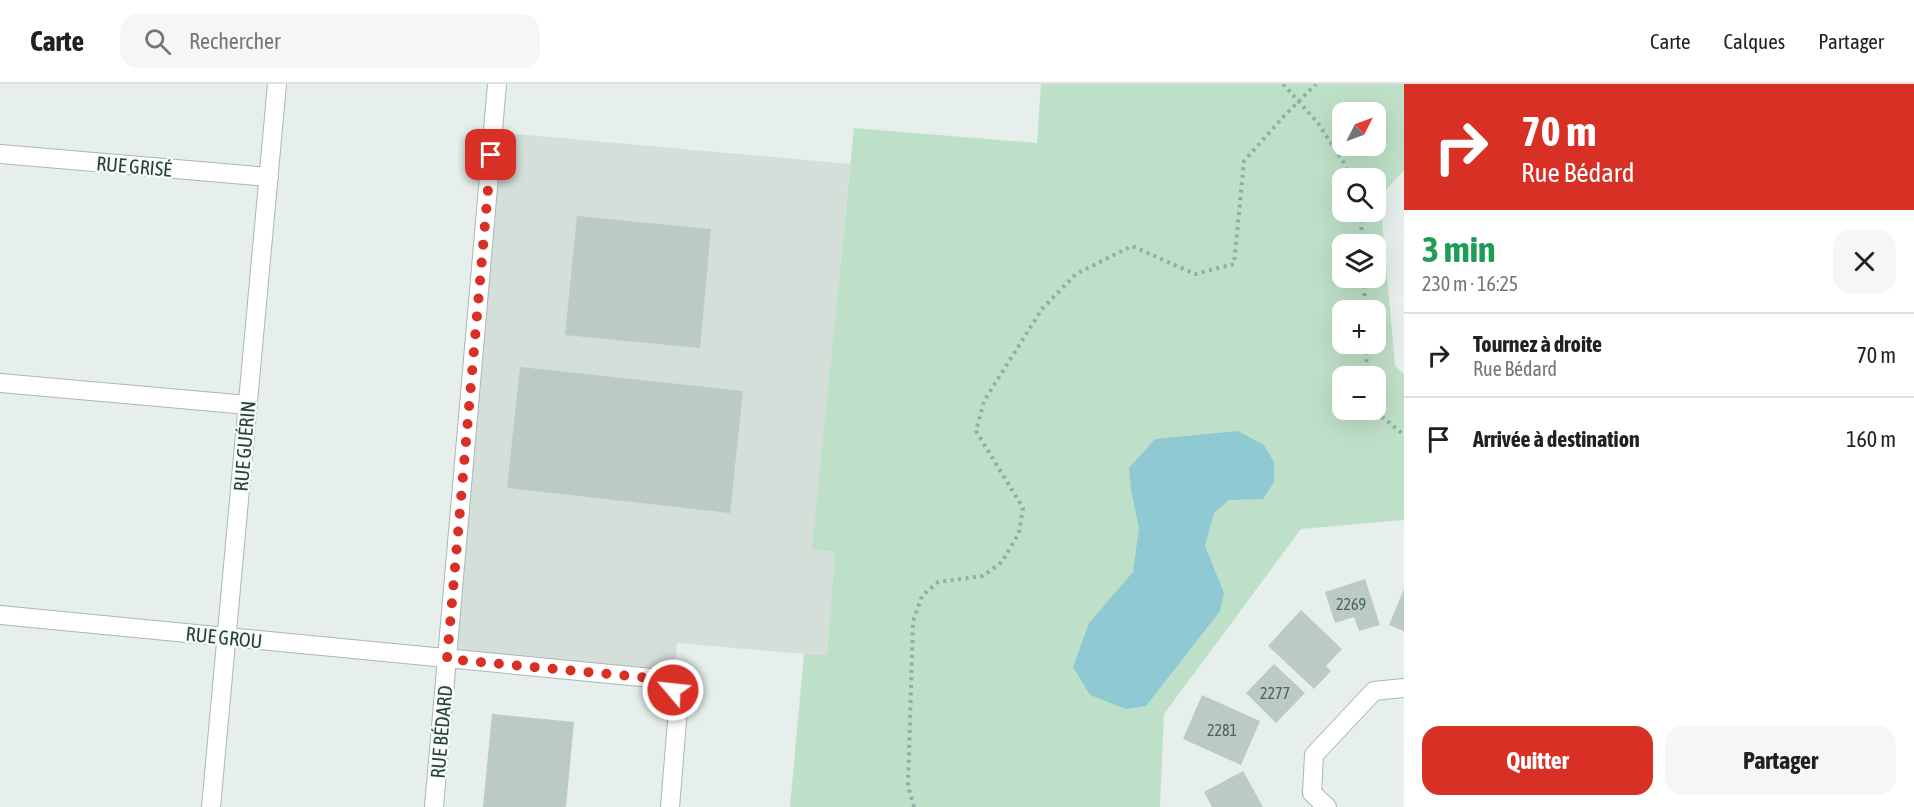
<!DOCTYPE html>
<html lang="fr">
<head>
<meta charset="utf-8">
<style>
	:root { --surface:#fff; --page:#f6f6f6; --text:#202124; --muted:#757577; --line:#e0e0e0; --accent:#d93025 }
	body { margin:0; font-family:"Asap Condensed",sans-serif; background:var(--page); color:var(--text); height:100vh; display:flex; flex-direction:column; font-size:22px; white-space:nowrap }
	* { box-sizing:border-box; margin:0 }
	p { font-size:20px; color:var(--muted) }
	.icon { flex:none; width:33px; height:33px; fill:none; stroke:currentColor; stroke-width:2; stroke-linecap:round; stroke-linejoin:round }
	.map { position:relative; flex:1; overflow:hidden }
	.sheet { display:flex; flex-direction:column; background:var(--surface); width:510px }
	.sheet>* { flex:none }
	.guide { background:#d93025; color:#fff; overflow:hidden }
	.needle { width:39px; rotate:48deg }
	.fabs { position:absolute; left:1332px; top:18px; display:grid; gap:12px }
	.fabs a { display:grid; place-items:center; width:54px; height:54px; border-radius:12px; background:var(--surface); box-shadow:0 6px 24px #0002; font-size:30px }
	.pin { position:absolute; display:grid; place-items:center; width:51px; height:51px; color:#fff; margin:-26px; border-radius:12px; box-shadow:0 3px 9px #0006 }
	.me { position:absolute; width:66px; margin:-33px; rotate:298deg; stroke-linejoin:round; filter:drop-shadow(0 0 4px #0008) }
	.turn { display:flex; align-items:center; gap:21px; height:126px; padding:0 18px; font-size:27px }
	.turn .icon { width:78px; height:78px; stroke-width:2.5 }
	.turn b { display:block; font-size:42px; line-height:51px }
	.round { display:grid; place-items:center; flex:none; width:63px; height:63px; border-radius:18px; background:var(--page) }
	.head { display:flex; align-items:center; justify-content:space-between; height:102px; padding:0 18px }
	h1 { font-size:36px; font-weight:700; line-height:45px; color:#1e9e55 }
	.action { display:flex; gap:12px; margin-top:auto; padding:12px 18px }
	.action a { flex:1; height:69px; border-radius:18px; background:var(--accent); color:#fff; font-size:24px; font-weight:700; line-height:69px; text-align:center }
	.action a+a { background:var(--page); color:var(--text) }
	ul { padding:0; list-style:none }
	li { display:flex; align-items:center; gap:18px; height:84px; padding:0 18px; border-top:2px solid var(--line) }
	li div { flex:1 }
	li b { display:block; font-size:22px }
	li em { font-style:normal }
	header { display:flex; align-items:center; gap:36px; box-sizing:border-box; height:84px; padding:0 30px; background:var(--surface); border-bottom:2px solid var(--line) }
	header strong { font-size:28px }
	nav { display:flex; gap:33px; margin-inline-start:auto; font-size:21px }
	.search { width:420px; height:54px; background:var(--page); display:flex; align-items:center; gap:15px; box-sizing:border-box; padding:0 21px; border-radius:18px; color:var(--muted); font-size:22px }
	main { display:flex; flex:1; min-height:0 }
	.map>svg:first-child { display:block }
</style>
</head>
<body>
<header>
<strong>Carte</strong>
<div class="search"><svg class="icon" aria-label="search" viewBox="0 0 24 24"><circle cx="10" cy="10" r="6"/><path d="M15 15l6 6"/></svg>Rechercher</div>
<nav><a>Carte</a><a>Calques</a><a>Partager</a></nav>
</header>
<main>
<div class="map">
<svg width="1404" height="723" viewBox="0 0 1404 723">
	<rect width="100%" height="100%" fill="#e6efeb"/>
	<path fill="#d4dfda" d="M493 48 850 80 813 466 835 468 827 572 677 559 673 607 662 595 447 575Z"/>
	<path fill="#bfe0c8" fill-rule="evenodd" d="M1041 0H1404V86L1385 107 1381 124 1395 282 1404 290V436L1301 445 1164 630 1160 723H790L804 570 827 571 835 468 812 466 854 44 1037 59ZM1342 28H1376V62H1342ZM1342 94H1376V128H1342ZM1342 160H1376V194H1342ZM1342 226H1376V260H1342ZM1342 292H1376V326H1342Z"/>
	<path fill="#8ec9d4" d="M1238 347 1264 361 1274 378V398L1263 415 1229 416 1214 429 1205 462 1224 509 1220 527 1146 622 1126 625 1090 611 1073 583 1089 539 1133 488 1139 444 1131 406 1129 384 1155 355Z"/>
	<path fill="#bbcac4" d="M577 132 711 145 700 264 565 251Z
		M520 283 743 307 730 429 507 404Z
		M1365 495 1380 541 1359 547 1354 533 1335 539 1325 508Z
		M1404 505V547L1389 541Z
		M1301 526 1342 565 1326 582 1331 587 1314 605 1268 562Z
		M1274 580 1305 609 1276 639 1246 609Z
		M1202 611 1260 637 1241 681 1183 655Z
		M492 630 574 638 566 723H483Z
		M1243 687 1263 723H1212L1204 708Z"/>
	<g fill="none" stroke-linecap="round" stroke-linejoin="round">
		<defs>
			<path id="minor" d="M0 70 269 93
				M0 299 248 321
				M0 531 662 595 673 606 678 625 670 723
				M211 723 277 0
				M434 723 497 0
				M1327 723 1312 709 1314 671 1374 607 1404 604"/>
		</defs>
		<use href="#minor" stroke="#a8b8b2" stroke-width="20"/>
		<path stroke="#86b3a5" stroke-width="4" stroke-dasharray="3 4.5" stroke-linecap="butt" d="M1318 39 1344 79 1350 94
			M1361 128 1362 160
			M1364 194 1365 226
			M1366 260 1367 292
			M1376 319 1380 331 1404 351
			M914 723 908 702 913 537 922 512 938 498 983 492 1002 478 1019 449 1023 424 976 347 984 317 1042 225 1076 190 1132 162 1195 190 1234 180 1244 77 1285 31 1316 0"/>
		<use href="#minor" stroke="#fff" stroke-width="18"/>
		<path stroke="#86b3a5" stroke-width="4" stroke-dasharray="3 4.5" stroke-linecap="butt" d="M1283 0 1318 39"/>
	</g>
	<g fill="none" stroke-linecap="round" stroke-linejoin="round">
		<path stroke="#d93025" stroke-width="10" stroke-dasharray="0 18" d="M491 71 447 575 662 595 673 606"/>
	</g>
	<g text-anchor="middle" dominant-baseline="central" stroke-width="5" stroke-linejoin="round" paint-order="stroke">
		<g font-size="16" fill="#4a645c">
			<text x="1351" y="520">2269</text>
			<text x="1275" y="609">2277</text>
			<text x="1222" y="646">2281</text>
		</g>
		<g font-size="20" fill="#24423a" stroke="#f7fbf9">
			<text transform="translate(134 82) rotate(5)">RUE GRISÉ</text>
			<text transform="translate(244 362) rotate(-85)">RUE GUÉRIN</text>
			<text transform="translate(224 553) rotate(6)">RUE GROU</text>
			<text transform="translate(441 648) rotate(-85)">RUE BÉDARD</text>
		</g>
	</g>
</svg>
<div class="fabs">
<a><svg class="needle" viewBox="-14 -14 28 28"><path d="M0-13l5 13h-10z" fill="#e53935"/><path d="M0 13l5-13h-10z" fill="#757577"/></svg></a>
<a><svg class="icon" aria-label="search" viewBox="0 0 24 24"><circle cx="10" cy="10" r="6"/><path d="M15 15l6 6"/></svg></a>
<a><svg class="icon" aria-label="layers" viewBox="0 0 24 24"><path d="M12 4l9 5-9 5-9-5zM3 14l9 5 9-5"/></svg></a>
<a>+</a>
<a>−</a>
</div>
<div class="pin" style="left:491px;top:71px;background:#d93025"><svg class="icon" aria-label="arrive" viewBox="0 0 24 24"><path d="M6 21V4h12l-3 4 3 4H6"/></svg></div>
<svg class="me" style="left:673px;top:606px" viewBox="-20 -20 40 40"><circle r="17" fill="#d93025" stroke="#fff" stroke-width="3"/><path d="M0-11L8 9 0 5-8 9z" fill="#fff"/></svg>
</div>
<section class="sheet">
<div class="guide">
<div class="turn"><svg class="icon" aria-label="right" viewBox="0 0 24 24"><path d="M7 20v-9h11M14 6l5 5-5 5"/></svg><div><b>70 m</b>Rue Bédard</div></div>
</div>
<div class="head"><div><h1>3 min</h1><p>230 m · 16:25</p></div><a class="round"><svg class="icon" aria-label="close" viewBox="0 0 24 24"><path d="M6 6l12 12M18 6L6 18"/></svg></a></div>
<ul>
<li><svg class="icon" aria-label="right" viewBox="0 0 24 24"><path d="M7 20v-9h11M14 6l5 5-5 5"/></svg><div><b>Tournez à droite</b><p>Rue Bédard</p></div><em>70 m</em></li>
<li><svg class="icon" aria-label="arrive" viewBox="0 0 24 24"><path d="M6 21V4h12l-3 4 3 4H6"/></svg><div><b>Arrivée à destination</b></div><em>160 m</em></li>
</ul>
<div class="action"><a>Quitter</a><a>Partager</a></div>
</section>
</main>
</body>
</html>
